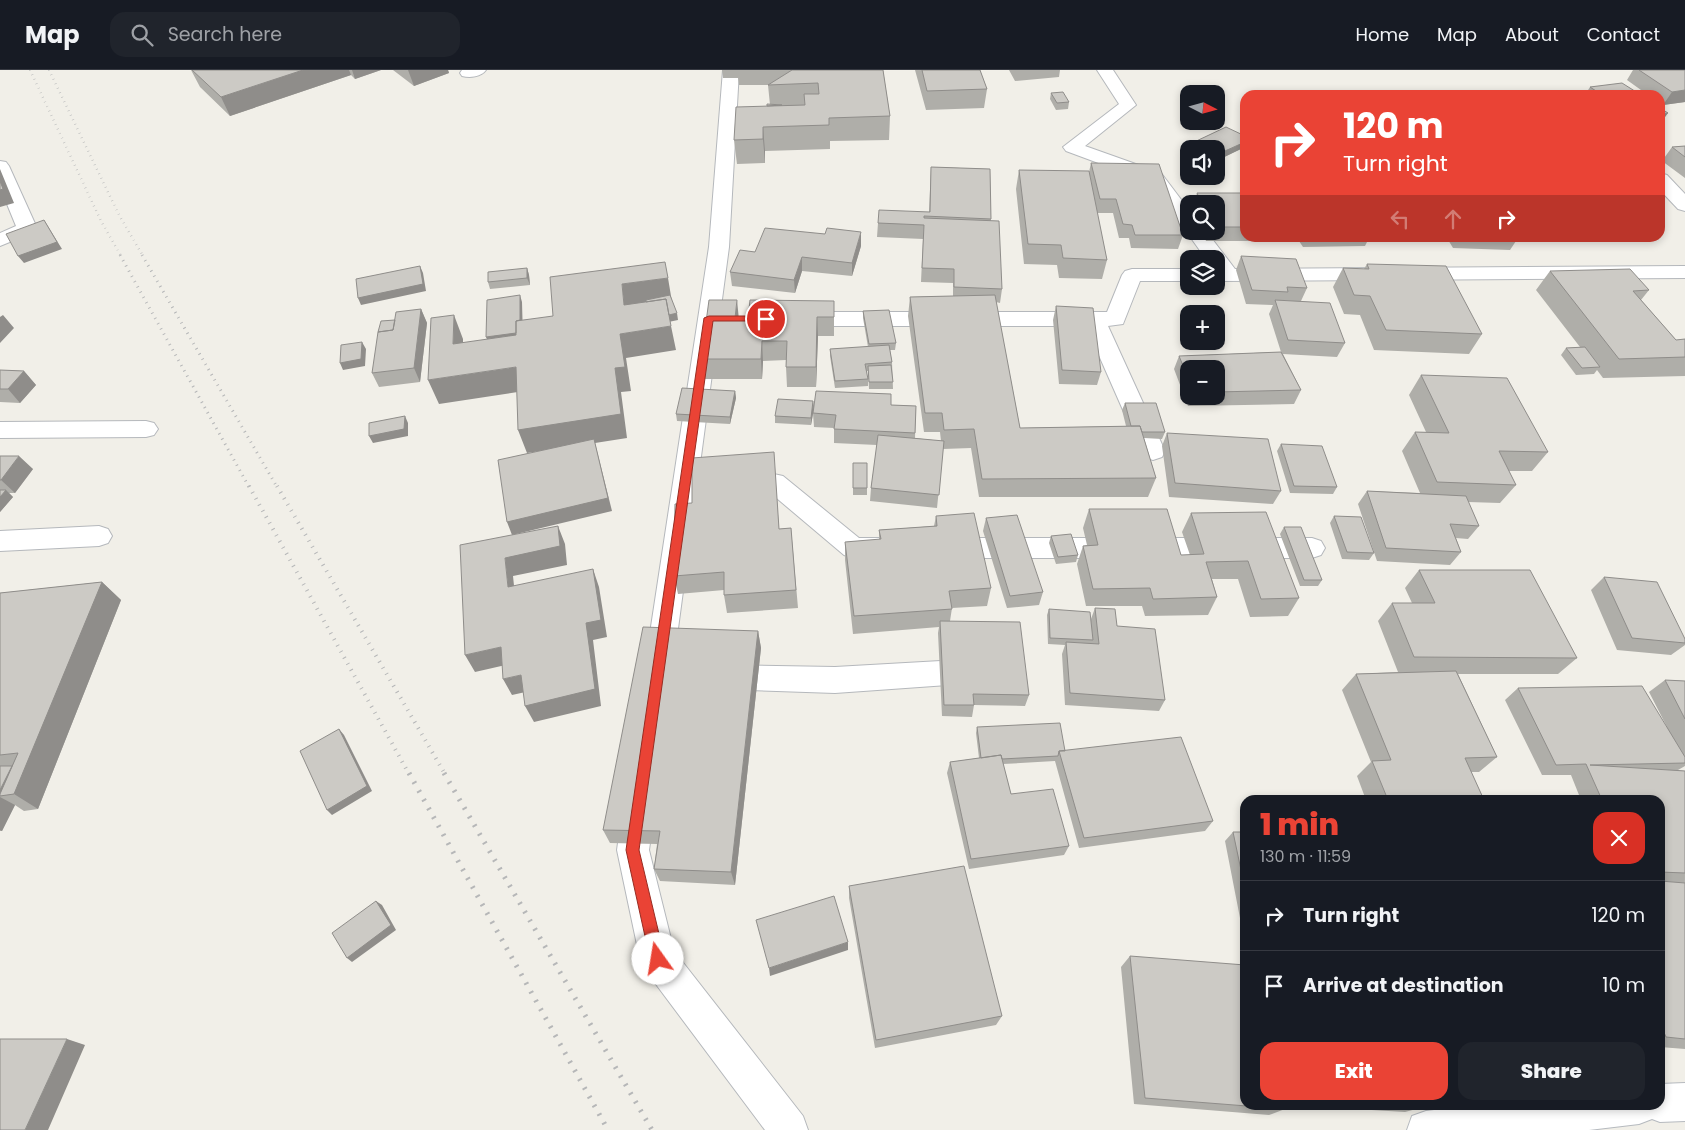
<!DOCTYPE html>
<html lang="en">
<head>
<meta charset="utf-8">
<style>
	:root { --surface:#171b24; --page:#20242c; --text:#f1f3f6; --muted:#9ea1a6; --line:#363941; --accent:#ea4335 }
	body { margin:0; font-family:Poppins,sans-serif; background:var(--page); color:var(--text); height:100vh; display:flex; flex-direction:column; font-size:19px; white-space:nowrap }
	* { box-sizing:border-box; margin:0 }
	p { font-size:16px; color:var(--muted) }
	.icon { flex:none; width:28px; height:28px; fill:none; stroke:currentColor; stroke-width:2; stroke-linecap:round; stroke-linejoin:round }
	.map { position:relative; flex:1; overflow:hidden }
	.drawer { position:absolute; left:1240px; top:725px; width:425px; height:315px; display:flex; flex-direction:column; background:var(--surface); border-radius:15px; box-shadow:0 2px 8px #0003 }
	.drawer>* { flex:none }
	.guide { position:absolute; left:1240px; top:20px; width:425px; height:152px; border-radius:15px; box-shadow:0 2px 8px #0003; background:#ea4335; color:#fff; overflow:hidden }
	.needle { width:32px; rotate:96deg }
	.tools { position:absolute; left:1180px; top:15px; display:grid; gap:10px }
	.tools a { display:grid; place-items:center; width:45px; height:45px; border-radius:10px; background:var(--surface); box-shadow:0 2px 8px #0003; font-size:25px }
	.pin { position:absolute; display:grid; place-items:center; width:42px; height:42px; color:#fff; margin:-21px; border:2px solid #fff; border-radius:50%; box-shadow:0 1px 5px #0007 }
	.me { position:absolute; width:55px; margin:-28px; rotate:347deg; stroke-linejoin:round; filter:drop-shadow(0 0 4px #0008) }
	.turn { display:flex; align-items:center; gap:18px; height:105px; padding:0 20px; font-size:22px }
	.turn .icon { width:65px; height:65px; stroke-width:2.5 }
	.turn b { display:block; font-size:35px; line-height:42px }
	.lanes { display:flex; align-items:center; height:48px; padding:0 20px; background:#0003; justify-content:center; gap:25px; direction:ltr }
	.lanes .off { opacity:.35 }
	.round { display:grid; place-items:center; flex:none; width:52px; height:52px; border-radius:15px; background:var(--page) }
	.head { display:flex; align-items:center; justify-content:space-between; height:85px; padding:0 20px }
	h1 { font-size:30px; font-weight:800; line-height:38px; color:var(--accent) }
	.cta { display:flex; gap:10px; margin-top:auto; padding:10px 20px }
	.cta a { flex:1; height:58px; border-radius:15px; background:var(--accent); color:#fff; font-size:20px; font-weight:800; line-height:58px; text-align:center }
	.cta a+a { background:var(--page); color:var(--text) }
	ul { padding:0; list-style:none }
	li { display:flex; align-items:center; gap:15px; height:70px; padding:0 20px; border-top:1px solid var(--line) }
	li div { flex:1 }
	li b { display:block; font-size:19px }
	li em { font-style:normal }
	header { display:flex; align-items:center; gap:30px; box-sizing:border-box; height:70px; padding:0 25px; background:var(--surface); border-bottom:1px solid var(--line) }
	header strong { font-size:24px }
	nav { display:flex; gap:28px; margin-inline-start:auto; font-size:18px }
	.search { width:350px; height:45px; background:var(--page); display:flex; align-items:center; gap:12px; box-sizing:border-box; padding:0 18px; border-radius:15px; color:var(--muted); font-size:19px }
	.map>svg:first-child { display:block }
</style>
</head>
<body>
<header>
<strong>Map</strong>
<div class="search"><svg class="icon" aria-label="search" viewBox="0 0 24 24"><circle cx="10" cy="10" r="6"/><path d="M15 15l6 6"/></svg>Search here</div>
<nav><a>Home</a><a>Map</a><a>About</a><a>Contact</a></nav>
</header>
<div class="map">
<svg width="1685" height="1060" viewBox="0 0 1685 1060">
	<rect width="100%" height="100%" fill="#f1efe8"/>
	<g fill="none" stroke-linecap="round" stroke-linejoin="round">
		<defs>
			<path id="street" d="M462 0H486C481 7 470 8 462 6L460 3Z
				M723 0H739L729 177 673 596 669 605 659 608 649 605 645 596 709 177Z
				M1097 0H1113L1136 35 1085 76 1161 103 1189 140V161H1206L1235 199 1685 196V208L1216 211V189H1206L1186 161 1188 159 1182 157 1147 111 1066 81 1063 77 1119 34Z
				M0 91 6 92 9 96 37 158 34 162 0 176V163L16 156 0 117Z
				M1660 103 1667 105 1685 124V141L1678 139 1660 120Z
				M1132 199H1189V211H1140L1123 254 1108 256 1165 381 1162 387 1153 390 1144 387 1141 381 1086 256H798L790 254 787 249 790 244 798 242H1107L1122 205 1125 201Z
				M146 351 154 353 158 359 154 365 146 367 0 368V352Z
				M741 397 783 406 859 468H881L890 471 894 478 890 485C876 490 858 490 844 485L767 420 732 412 729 406 732 400Z
				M99 456 108 459 112 466 108 473 99 476 0 481V461Z
				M944 468H1312L1321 471 1325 478 1321 485 1312 488H944L935 485 931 478 935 471Z
				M976 589 986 592 991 601 986 610 976 613 835 623 719 619 709 616 704 607 709 598 719 595 835 597Z
				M639 722 650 726 655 737 649 780 674 881 803 1046 808 1060H765L646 901 640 889 617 780 623 737 628 726Z"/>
			<path id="secondary" d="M1685 1013V1051L1660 1052 1652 1049 1639 1054 1589 1060H1407L1412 1046 1426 1041 1474 1035H1660V1014Z"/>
		</defs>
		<use href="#street" stroke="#b5b8bc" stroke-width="2"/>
		<use href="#secondary" stroke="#b6babf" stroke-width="2"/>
		<use href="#street" fill="#fff" fill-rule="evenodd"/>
		<use href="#secondary" fill="#fff" fill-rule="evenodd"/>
		<path stroke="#b6b7b8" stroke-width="2.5" stroke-dasharray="0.5 4.5" stroke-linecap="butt" d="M30 0 101 151 121 186
			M49 0 119 145 143 186"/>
		<path stroke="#b6b7b8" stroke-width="3" stroke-dasharray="1 5" stroke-linecap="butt" d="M120 185 249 417
			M142 185 277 417"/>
		<path stroke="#b6b7b8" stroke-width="4" stroke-dasharray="1 6" stroke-linecap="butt" d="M249 416 409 704
			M277 416 445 704"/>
		<path stroke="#b6b7b8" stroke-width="5" stroke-dasharray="2 8" stroke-linecap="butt" d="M409 703 608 1060
			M444 703 652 1060"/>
	</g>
	<path fill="#afaea9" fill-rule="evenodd" d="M191 0H381L355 9 351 5 230 46 200 17Z
		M393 0H448L449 3 414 16Z
		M722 0H883L890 46 889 70 830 71V79L765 81V93L737 94 734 70 770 35 768 15H739L738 8H723Z
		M915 0H980L987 19 984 38 926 40Z
		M1009 0H1060L1059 7 1015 11Z
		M1633 0H1685V32L1663 35 1660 33V25H1648L1627 10Z
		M1590 17 1641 25H1585Z
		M1051 23 1069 32 1068 39 1056 40 1050 29Z
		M1245 66V77L1216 91V79H1189V81H1187L1190 74Z
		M1685 76V108L1662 91 1672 77Z
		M1091 93 1183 165 1178 179 1131 178 1129 168H1119L1113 143H1097L1107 190 1102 209 1059 208 1057 195 1024 194 1016 119 1019 100 1089 102Z
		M1660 95 1664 99 1660 105Z
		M931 97 990 99 991 151 1002 219 1000 233 996 232 1020 358 1126 356 1122 340 1125 333 1165 362 1162 369 1144 368 1156 408 1148 427H979L971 378 943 379 937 438 870 431 871 418 877 375 834 373V358L814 357 813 343 891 335 916 336 915 368 941 371 940 362H924L908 246 910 227 953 226V213L921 212 923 169 877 167 878 153 929 142Z
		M1197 123 1245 126V168H1255L1254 171H1206L1202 161H1216V134H1194Z
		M825 164 861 176 852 206 802 201 795 223 732 216 730 202 755 182Z
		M1297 168H1369L1365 176 1303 177Z
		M1447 168H1518L1510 180 1453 178Z
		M1241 186 1307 218 1301 231 1345 273 1337 287 1283 284 1301 320 1294 334 1188 336 1174 299 1179 286 1281 282 1269 244 1273 235 1246 234 1236 200ZM1189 299H1216V326H1189Z
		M1367 194 1482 264 1469 284 1374 280 1360 245 1344 244 1333 217 1343 198 1364 199Z
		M527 198 529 205 530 215 490 219 488 212Z
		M1550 201 1649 220 1641 230 1676 270 1685 269V306L1603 308 1597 300 1594 304 1576 305 1561 285 1566 278 1580 277 1536 220Z
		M834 231V266H818L816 317H787L786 297V290L763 291 762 309H704L701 289 739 248H748Z
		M1056 236 1101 302 1097 315 1059 314 1053 250Z
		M421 239 427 253 420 312 379 317 372 303 395 250Z
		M863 241 896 273 895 280H890L892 292 893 319H869L868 301H866L868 309V316L835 318 830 286V279L868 277 863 248Z
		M0 300 24 301 36 315 20 333 0 332Z
		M1421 305 1548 382 1532 401H1509L1516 415 1500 433 1468 432 1479 456 1468 469 1456 468 1461 482 1450 495 1377 491 1358 434 1367 421 1420 423 1402 381 1415 362H1426L1409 325Z
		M735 321 736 328 730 354 677 351 676 344Z
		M813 331 814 338 811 355 775 353V346Z
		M1167 363 1281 421 1273 434 1169 427 1162 376Z
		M1281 374 1337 417 1333 424 1290 423 1277 381Z
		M0 386 33 399 15 423H9L13 427 0 442Z
		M853 393H867V425H853Z
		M775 401 779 459 791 458 798 538 727 543 724 525V520L678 524 674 506 692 433Z
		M1089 439 1181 485H1190L1182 462 1191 443 1299 528 1288 546 1250 547 1238 509H1212L1217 527 1208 545 1145 546 1142 536H1086L1077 494 1083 476 1087 475 1083 458Z
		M936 446 991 518 987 536 952 538 950 551 1029 625 1025 636 974 635 972 647 942 646 938 563 939 557 853 564 845 490V472L879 470V460L934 456Z
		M1334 446 1374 483 1369 490 1342 489 1330 453Z
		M986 448 1043 522 1039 535 1007 538 983 461Z
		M1284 457 1322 510 1318 516H1300L1280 464Z
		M1051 466 1078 485 1076 492 1056 494 1049 473Z
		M1419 500 1577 588 1558 604H1458L1497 687 1479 702H1471L1484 730H1366L1357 706 1371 692 1342 620 1356 604 1398 602 1378 551 1392 533H1412L1405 518Z
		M1604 507 1685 569V575L1671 585 1617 580 1591 520Z
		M102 512 121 530 38 739 24 741 15 735 2 761H0V523Z
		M1095 538 1117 556 1165 630 1159 641 1065 635 1062 584 1065 575 1048 574 1047 545 1049 539 1091 549Z
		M758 561 761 578 735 815 660 811 654 799 657 774 610 773 603 760Z
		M1665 610 1685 611V696L1678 700 1685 701V979L1660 977V730H1581L1571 705H1542L1505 630 1518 618 1667 657 1649 622Z
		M977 657 1065 681 1213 751 1205 761 1079 778 1055 691 1003 694 1011 724 1069 776 1064 785 969 799 947 703 950 692 979 688 976 663Z
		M1233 762H1245V848H1240L1225 771Z
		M849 816 1002 946 996 955 875 978 849 828Z
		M1130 886 1285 1039 1269 1045 1134 1034 1121 897Z
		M1289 1035H1419L1420 1038 1405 1042Z"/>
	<path fill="#8f8d8a" d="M303 0H349L351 5 230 46 221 27Z
		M352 0H381L355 9Z
		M408 0H448L449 3 414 16Z
		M1685 20V32L1663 35 1672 22Z
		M1668 43 1660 54V44Z
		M763 57 765 81V93L763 69Z
		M1245 72V77L1216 91V85Z
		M0 99 14 133 0 137Z
		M44 150 49 158 62 179 24 193 18 186Z
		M861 162V176L852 206V193Z
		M802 187V201L795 223 794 210Z
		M420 196 423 203 426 221 361 235 358 228Z
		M527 198 529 205 530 215 527 208Z
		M668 208 672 232 647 235H624L622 214Z
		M520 225 522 232 523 269 489 274 486 267Z
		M737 230 739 250 735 248Z
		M421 239 427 253 420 312 414 298Z
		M677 243 678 250 654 255 653 248Z
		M3 245 14 258 0 273V247Z
		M454 245 463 269V298L453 274Z
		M817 247 818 266 816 317V297Z
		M671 256 676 280 626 288 631 321 621 322 627 368 595 373 612 441 512 465 507 452 595 373 527 383 518 360 615 298 620 264Z
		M762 271 763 291 762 309 761 289Z
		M362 272 366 279 365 296 343 300 340 293Z
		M516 297 524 321 439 334 428 310Z
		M24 301 36 315 20 333 8 319Z
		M735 321 736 328 730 354V347Z
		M813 331 814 338 811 355V348Z
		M405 346 408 353V366L373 373 369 366Z
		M19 386 33 399 15 423 1 410Z
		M6 420 13 427 0 442V427Z
		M558 456 565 474 567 495 513 506 516 535 508 517 505 488Z
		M593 499 599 517 607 567 593 570 601 636 534 652 525 636 586 553Z
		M102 512 121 530 38 739 14 724 0 726V720Z
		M758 561 761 578 735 815 731 802Z
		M501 577 510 594 475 602 465 585Z
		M521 605 530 621 512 625 503 609Z
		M339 659 344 665 372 721 332 745 327 740Z
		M0 727 15 735 2 761 0 760Z
		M376 831 382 835 396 860 352 892 347 888Z
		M848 872V880L770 906 769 898Z
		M67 969 85 975 48 1060H25Z"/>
	<path fill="#cccac5" stroke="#8f8d8a" d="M192 0H303L221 27Z
		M792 0H883L890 46 829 48V55L763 57V69L734 70 736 37 805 35 804 24H819L818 13 768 15Z
		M922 0H980L987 19 927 21Z
		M1639 0H1685V20L1672 22Z
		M1622 13 1641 25H1602L1590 17Z
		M1063 22 1069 32 1057 33 1051 23Z
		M767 34 782 35 767 36Z
		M1660 38 1668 43 1660 44Z
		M1226 57 1245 66V72L1216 85V79H1199L1190 74Z
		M1685 76V87L1672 77Z
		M1091 93 1159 94 1183 165H1135L1132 155 1123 154 1116 129H1100Z
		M1660 95 1664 99H1660Z
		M931 97 990 99 991 149 924 146V148L999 151 1002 219 954 217V199L922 198 924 155 878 153 879 140 930 142Z
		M1019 100 1089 101 1107 190 1063 188 1061 175 1028 174Z
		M0 111 3 119 0 120Z
		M1197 123H1244L1245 126V157H1216V134H1202Z
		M44 150 57 172 18 186 6 164Z
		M765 158 825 164 827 158 861 162 852 193 802 187 794 210 730 202 740 180 755 182Z
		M1241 186 1296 189 1307 218 1287 217 1288 222 1252 220Z
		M665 192 668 208 622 214 624 235 666 229 671 256 620 264 625 297 615 298 621 344 518 360 516 297 428 310 431 248 454 245 453 274 516 265V251L553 246 550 207Z
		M1367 194 1446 196 1482 264 1386 260 1370 226 1354 225 1343 198 1369 199Z
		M420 196 423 214 358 228 356 209Z
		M527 198V208L488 212V202Z
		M1630 199 1649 220 1633 221 1676 270 1685 269V287L1619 289 1550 201Z
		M520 225V250L516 251V263L486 267 487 230Z
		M670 225 677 243 669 245 666 229 646 232V230Z
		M995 225 1020 358 1140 356 1156 408 982 409 974 359 944 360 942 343H925L910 227Z
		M709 230H737L735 248H748L750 230 834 231V247H817L816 297H786L787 271H762L761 289H701Z
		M1275 230 1330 233 1345 273 1288 270Z
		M1056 236 1093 238 1101 302 1062 300Z
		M421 239 414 298 372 303 378 262 393 260 396 242Z
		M889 240 896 273 869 274 863 241Z
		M395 250 393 260 378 262 381 251Z
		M362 272 361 289 340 293 341 275Z
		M889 275 892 292 865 294 868 309 835 311 830 279Z
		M1585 277 1600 297 1582 298 1566 278Z
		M1281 282 1301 320 1216 322V299H1189V310L1179 286Z
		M891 295 893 312H869L868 296Z
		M0 300 24 301 8 319H0Z
		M1421 305 1507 308 1548 382 1499 381 1516 415 1437 412 1415 362 1449 363Z
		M682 318 735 321 730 347 676 344Z
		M816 321 891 324V335L916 336 915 363 834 359 836 345 813 343Z
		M778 329 813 331 811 348 775 346Z
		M1125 333H1156L1165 362H1142L1140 356H1131Z
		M405 346 404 359 369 366V353Z
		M1167 363 1268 369 1281 421 1175 413Z
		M878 365 944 371 939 425 871 418Z
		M594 369 608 428 507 452 498 390Z
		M1281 374 1322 376 1337 417 1294 416Z
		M774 382 779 459 791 458 796 520 724 525V502L674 506 675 434 692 433V388Z
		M0 386H19L1 410H0Z
		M853 393H867V418H853Z
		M0 420H6L0 427Z
		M1367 421 1466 426 1479 456 1450 454 1461 482 1386 478Z
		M1089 439H1167L1181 485 1204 484 1191 443 1266 442 1299 528 1261 529 1248 491 1206 492 1217 527 1153 529 1150 518 1093 519 1083 476 1098 475Z
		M974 443 991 518 949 521 952 539 854 546 845 472 881 469 879 460 937 456 936 446Z
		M1017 445 1043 522 1010 526 986 448Z
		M1334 446 1361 447 1374 483 1347 482Z
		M558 456 560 476 505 488 508 517 593 499 601 550 586 553 595 619 525 636 521 605 503 609 501 577 465 585 460 475Z
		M1284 457H1301L1322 510H1304Z
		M1071 464 1078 485 1058 487 1051 466Z
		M1419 500H1530L1577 588 1414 587 1392 533H1435Z
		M1604 507 1657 512 1685 569V573L1632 568Z
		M102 512 14 724 0 726V724L18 683 0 685V523Z
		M1095 538 1115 539 1117 556 1155 559 1165 630 1070 623 1066 572 1099 574Z
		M1049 539 1090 542 1093 570 1050 568Z
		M940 551 1020 552 1029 625 973 624 974 635H944Z
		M643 557 758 561 731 802 654 799 660 761 603 760Z
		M1456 601 1497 687 1465 688 1484 730H1388L1372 691 1391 690 1356 604Z
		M1665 610 1685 611V649Z
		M1642 616 1685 687V693L1590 695 1685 701V803L1660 802V730H1602L1586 694 1556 695 1518 618Z
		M1060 653 1065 681H1059L1058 686 1002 689 1001 685 981 688 977 657Z
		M339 659 367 716 327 740 300 681Z
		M1181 667 1213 751 1084 768 1059 681Z
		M1001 685 1011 724 1053 719 1069 776 971 789 950 692Z
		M0 696H12L0 720Z
		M1233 762H1245V819Z
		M964 796 1002 946 876 970 849 816Z
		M1660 811 1685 813V969L1666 967 1660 953Z
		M834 826 848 872 769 898 756 850Z
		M376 831 391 855 347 888 332 863Z
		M1130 886 1245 895V1035H1284L1285 1039 1145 1028Z
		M0 969H67L25 1060H0Z
		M1373 1035H1419L1420 1038Z"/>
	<path fill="#ea4335" stroke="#982c22" d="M766 246 770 247V251H713L639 780 665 889 663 894 658 896 652 894 650 889 626 780 704 248 709 246Z"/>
</svg>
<div class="tools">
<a><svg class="needle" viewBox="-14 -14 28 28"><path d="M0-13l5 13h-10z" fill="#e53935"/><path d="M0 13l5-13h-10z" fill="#9ea1a6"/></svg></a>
<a><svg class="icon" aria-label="sound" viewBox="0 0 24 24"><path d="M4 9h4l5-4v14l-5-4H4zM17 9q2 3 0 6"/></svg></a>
<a><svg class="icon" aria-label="search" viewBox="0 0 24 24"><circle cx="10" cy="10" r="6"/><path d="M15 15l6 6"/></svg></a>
<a><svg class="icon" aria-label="layers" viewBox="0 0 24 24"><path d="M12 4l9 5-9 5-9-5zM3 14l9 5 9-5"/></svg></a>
<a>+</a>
<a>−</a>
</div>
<div class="pin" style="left:766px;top:249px;background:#d93025"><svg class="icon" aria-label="arrive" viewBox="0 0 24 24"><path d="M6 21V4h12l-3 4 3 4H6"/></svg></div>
<svg class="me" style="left:658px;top:889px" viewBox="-20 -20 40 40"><circle r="19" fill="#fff"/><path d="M0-13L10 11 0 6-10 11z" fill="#ea4335"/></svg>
<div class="guide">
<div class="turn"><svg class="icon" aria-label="right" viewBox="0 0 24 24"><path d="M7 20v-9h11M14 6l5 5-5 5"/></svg><div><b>120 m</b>Turn right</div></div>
<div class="lanes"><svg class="icon off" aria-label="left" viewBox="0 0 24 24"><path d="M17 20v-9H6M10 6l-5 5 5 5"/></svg><svg class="icon off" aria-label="ahead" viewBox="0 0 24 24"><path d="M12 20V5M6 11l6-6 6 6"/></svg><svg class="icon" aria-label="right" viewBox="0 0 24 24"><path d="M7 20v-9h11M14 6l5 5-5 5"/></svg></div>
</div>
<section class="drawer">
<div class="head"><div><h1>1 min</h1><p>130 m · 11:59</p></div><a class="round" style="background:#d93025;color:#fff"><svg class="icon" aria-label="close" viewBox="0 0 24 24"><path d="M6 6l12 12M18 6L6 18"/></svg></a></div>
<ul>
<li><svg class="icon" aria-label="right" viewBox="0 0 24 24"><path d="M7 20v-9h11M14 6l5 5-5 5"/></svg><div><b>Turn right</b></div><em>120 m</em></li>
<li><svg class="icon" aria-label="arrive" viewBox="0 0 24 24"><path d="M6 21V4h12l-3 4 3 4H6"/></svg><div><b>Arrive at destination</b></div><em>10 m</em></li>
</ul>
<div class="cta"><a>Exit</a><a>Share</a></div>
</section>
</div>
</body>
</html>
